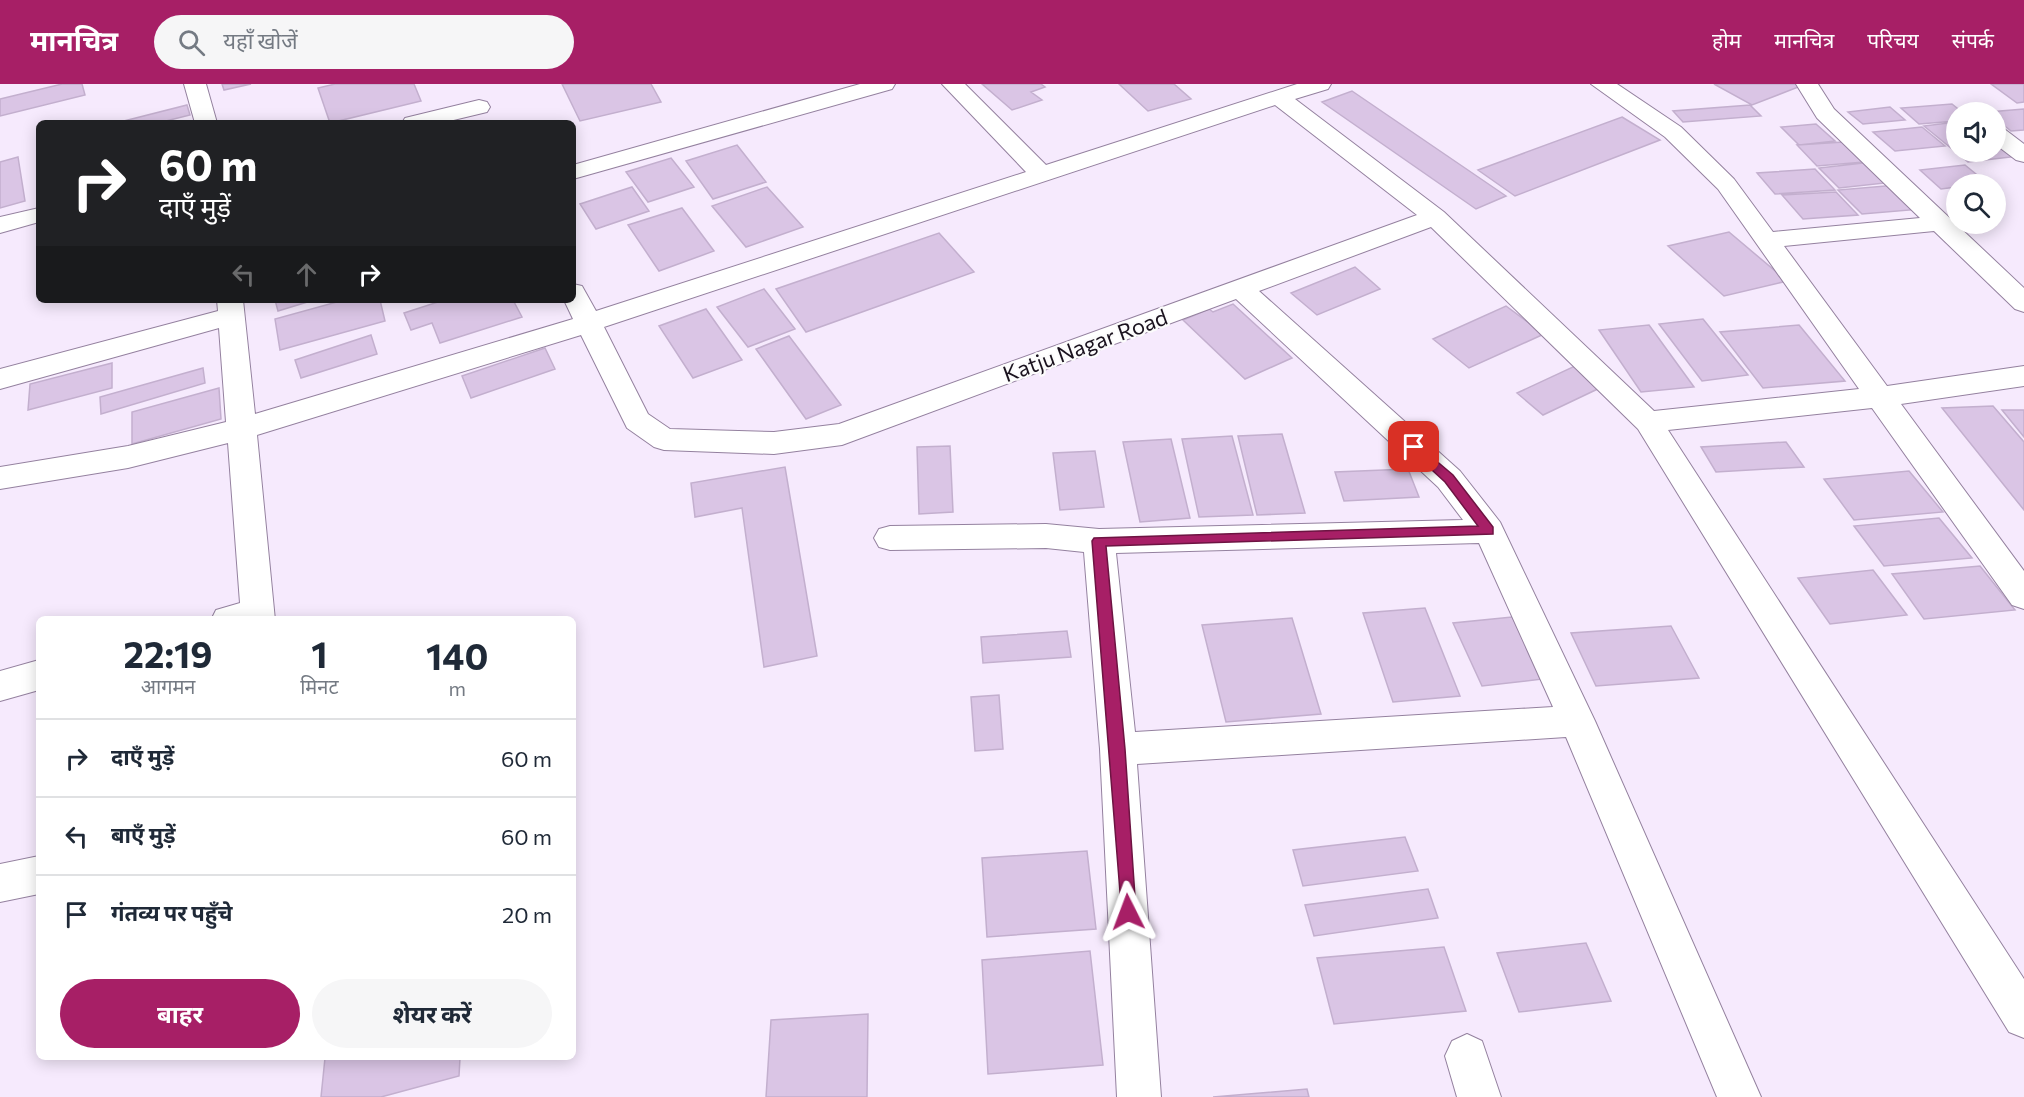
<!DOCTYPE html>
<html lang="hi">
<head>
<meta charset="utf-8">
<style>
	:root { --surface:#fff; --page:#f6f6f7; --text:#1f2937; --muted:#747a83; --line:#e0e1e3; --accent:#a71f66 }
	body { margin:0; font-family:Commissioner,"Noto Sans Devanagari",sans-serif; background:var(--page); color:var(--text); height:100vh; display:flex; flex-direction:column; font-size:22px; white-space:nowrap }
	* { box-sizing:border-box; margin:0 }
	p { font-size:20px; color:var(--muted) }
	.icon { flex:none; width:33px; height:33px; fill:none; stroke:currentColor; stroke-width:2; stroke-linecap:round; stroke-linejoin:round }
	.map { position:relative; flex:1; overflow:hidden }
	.side { position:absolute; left:36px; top:532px; width:540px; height:444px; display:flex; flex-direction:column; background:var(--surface); border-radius:9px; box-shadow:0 3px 15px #0003 }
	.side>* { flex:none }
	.hud { position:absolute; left:36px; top:36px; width:540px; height:183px; border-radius:9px; box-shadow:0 3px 15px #0003; background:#202124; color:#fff; overflow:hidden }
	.buttons { position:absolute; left:1946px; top:18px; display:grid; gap:12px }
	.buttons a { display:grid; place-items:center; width:60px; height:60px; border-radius:50%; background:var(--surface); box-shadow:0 3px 15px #0003; font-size:30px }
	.pin { position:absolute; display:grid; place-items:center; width:51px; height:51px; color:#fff; margin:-26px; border-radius:12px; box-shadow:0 3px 9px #0006 }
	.me { position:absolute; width:66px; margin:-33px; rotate:357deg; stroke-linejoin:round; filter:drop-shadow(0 0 4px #0008) }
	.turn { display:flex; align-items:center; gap:21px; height:126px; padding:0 24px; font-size:27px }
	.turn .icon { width:78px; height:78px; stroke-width:2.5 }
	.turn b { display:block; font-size:42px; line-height:51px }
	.lanes { display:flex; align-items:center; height:57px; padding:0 24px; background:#0003; justify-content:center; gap:30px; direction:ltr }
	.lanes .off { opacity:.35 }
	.eta { display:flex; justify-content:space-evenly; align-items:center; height:102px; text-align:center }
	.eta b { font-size:36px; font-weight:700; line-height:42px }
	.button { display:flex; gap:12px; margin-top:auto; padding:12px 24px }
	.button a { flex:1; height:69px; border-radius:36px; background:var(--accent); color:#fff; font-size:24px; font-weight:700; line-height:69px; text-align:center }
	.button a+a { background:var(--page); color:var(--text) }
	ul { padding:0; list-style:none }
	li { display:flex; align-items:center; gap:18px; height:78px; padding:0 24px; border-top:2px solid var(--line) }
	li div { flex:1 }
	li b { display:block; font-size:22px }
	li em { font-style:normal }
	header { display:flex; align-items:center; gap:36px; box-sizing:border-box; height:84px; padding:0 30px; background:var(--accent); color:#fff }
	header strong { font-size:28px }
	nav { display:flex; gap:33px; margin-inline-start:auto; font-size:21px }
	.search { width:420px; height:54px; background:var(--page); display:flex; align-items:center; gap:15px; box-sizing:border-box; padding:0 21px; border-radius:33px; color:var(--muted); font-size:22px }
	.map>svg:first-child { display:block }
</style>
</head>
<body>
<header>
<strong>मानचित्र</strong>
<div class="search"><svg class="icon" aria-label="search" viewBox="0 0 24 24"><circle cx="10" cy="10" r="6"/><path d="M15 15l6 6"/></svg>यहाँ खोजें</div>
<nav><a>होम</a><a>मानचित्र</a><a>परिचय</a><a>संपर्क</a></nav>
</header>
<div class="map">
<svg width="2024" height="1013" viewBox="0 0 2024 1013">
	<rect width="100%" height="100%" fill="#f6eafd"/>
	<path fill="#dac5e5" stroke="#c3afce" stroke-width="1.5" d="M62 0H82L85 11 0 32V15Z
		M222 0H251L224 6Z
		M335 0H414L421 17 330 39 318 4Z
		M562 0H651L661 18 580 37Z
		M982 0H1041L1045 3 1031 8 1042 16 1012 26Z
		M1119 0H1174L1191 15 1148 27Z
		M1714 0H1797L1801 2 1752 21Z
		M1991 0H2024V18L2017 19Z
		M1352 7 1506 112 1476 125 1322 18Z
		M1952 20 1962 28H1956V37L1919 40 1901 24Z
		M187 21 190 31 158 39H116Z
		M1750 21 1761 32 1683 38 1673 27Z
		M1890 23 1905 36 1863 40 1848 28Z
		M2024 25V46L2011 47 1995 34V28H1988Z
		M1622 33 1660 56 1515 112 1478 86Z
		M1956 38V68H1995V54L2019 72 1968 78 1924 42Z
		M1816 40 1835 57 1799 61 1781 43Z
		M1922 43 1945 62 1895 67 1873 48Z
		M1844 58 1864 78 1817 82 1797 61Z
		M737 61 766 98 713 115 686 77Z
		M18 73 25 117 0 124V78Z
		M671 74 694 103 648 118 626 88Z
		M1872 78 1894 98 1839 104 1819 84Z
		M1965 81 1987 99 1956 100V103L1941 105 1920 86Z
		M1815 85 1835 106 1775 110 1757 89Z
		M1897 101 1922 125 1862 130 1838 106Z
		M632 103 649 127 596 145 580 120Z
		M767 103 803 143 746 163 712 122Z
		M1836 108 1858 131 1803 135 1782 111Z
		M682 124 714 167 659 187 628 141Z
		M1729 148 1787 197 1724 212 1668 162Z
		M939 149 974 188 806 248 776 205Z
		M1355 183 1380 205 1317 231 1291 209Z
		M764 205 795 245 748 263 717 223Z
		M275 216H314L278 227Z
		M344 216H380L385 237 280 266 275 235Z
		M444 216H513L522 233 440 259 432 239 411 246 404 229Z
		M1233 220 1292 274 1245 295 1183 236 1209 225 1213 228Z
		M1506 222 1544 250 1469 284 1433 255Z
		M706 225 742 276 693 294 659 242Z
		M1703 235 1748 291 1702 297 1659 240Z
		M1649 241 1694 303 1641 308 1599 246Z
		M1799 241 1845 297 1763 304 1720 248Z
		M371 251 377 270 301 294 295 276Z
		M789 252 841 321 806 335 756 265Z
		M545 264 555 285 471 314 462 292Z
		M112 279V304L28 326 30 300Z
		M1577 281 1604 302 1543 331 1517 309Z
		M203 284 205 299 101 330 100 313Z
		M219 304 221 335 132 360V328Z
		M1993 322 2024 358V426L1942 324Z
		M2002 326H2024V353Z
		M1282 350 1305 429 1257 431 1238 352Z
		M1232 352 1253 431 1199 433 1182 355Z
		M1171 355 1190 434 1140 438 1123 358Z
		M1786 358 1804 383 1716 388 1701 363Z
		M950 362 953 428 919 430 917 363Z
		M1095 367 1104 423 1060 426 1053 369Z
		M785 383 817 572 764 583 742 424 695 433 691 399Z
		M1408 385 1419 413 1344 417 1335 388Z
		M1909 387 1943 428 1854 436 1824 395Z
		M1939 434 1972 474 1884 482 1854 442Z
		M1980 482 2015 526 1924 535 1892 490Z
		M1873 486 1907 531 1830 540 1798 494Z
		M1425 524 1460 612 1393 618 1363 529Z
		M1512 533 1543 595 1482 602 1453 539Z
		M1292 534 1321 630 1226 638 1202 541Z
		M1671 542 1699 594 1596 602 1571 549Z
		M1067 547 1071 573 983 579 981 553Z
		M999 611 1003 665 975 667 971 613Z
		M1405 753 1418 787 1303 802 1293 766Z
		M1087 767 1096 845 987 853 982 774Z
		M1428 805 1438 834 1314 852 1305 821Z
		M1586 859 1611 917 1519 928 1497 869Z
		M1444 863 1466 927 1334 940 1317 874Z
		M1090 867 1103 981 988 990 982 876Z
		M868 930 867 1013H766L771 936Z
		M325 974H460L459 992 381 1013H321Z
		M1307 1005 1309 1013H1213Z"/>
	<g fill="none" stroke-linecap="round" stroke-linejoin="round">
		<defs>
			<path id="minor" d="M184 0H206L217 39H195Z
				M860 0H895L892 5 573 95V81Z
				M942 0H965L1046 81 1297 0H1331L1328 5 1295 15 1444 128 1654 327 1859 305 1718 105 1665 53 1591 0H1617L1681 43 1734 95 1773 148 1920 134 1817 34 1796 0H1818L1834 25 2024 204V228L2015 225 1934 147 1784 162 1887 302 2024 282V302L1901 320 2024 487V525L2012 521 1872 324 1668 346 2024 895V954L2009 948 1638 345 1431 143 1259 207 1460 387 1500 438 1595 637 1761 1013H1717L1566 653 1137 680 1161 1013H1117L1100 665 1084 468 1046 464 890 466 879 463 874 454 879 445 890 442 1046 440 1099 445 1463 436 1438 403 1236 215 842 361 774 370 664 366 654 363 627 344 581 251 257 351 275 536H211L216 526 240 519 228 359 128 384 0 405V383L128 362 226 338 219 244 0 305V285L218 227 217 216H243L255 330 573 235 564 216H573V200L582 202 596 227 1026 88ZM1275 21 1417 131 839 340 774 348 670 345 648 330 604 243ZM1479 459 1553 623 1135 648 1116 469Z
				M479 16 487 18 490 23 487 28 441 39H402L405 34Z
				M1995 42 2003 44 2024 60V78L2016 76 1995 60Z
				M39 124V138L0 149V133Z
				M39 576V606L0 617V587Z
				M39 772V810L0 818V780Z
				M1467 950 1482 957 1501 1013H1457L1445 972 1452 957Z"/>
		</defs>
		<use href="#minor" stroke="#94819f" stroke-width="2"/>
		<use href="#minor" fill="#fff" fill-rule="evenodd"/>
	</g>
	<path fill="#a71f66" stroke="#6d1442" stroke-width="1.5" d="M1414 358 1453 391 1493 443V450L1106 462 1125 665 1136 828 1133 833 1128 836 1122 833 1092 457 1094 454 1478 442 1445 398 1410 366V360Z"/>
	<g text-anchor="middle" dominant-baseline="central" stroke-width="4.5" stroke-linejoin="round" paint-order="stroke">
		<g font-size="22" fill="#1a121e" stroke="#fcfcfc">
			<text transform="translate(1085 261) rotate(-20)">Katju Nagar Road</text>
		</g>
	</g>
</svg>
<div class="buttons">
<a><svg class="icon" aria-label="sound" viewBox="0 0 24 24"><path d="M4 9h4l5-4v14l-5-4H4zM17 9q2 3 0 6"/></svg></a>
<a><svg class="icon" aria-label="search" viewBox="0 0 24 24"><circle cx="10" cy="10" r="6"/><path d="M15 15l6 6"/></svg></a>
</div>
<div class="pin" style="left:1414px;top:363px;background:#d93025"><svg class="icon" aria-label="arrive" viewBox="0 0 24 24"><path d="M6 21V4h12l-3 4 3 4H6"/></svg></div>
<svg class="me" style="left:1128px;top:828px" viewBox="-20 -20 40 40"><path d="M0-17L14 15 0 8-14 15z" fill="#a71f66" stroke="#fff" stroke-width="4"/></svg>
<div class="hud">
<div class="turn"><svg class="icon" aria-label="right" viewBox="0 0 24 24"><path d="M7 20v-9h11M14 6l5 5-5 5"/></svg><div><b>60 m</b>दाएँ मुड़ें</div></div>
<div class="lanes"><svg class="icon off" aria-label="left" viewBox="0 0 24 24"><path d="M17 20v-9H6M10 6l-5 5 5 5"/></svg><svg class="icon off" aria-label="ahead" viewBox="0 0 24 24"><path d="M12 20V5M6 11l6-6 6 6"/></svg><svg class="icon" aria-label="right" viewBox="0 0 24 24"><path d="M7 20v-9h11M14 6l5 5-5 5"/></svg></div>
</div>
<section class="side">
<div class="eta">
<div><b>22:19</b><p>आगमन</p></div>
<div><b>1</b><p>मिनट</p></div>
<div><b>140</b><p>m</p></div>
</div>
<ul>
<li><svg class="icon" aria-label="right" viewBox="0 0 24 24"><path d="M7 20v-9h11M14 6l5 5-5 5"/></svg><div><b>दाएँ मुड़ें</b></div><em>60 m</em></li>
<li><svg class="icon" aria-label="left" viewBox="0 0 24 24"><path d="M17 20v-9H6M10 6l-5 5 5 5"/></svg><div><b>बाएँ मुड़ें</b></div><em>60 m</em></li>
<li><svg class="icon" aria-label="arrive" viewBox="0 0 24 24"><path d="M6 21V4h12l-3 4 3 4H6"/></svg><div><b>गंतव्य पर पहुँचे</b></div><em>20 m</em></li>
</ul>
<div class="button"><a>बाहर</a><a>शेयर करें</a></div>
</section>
</div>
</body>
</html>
